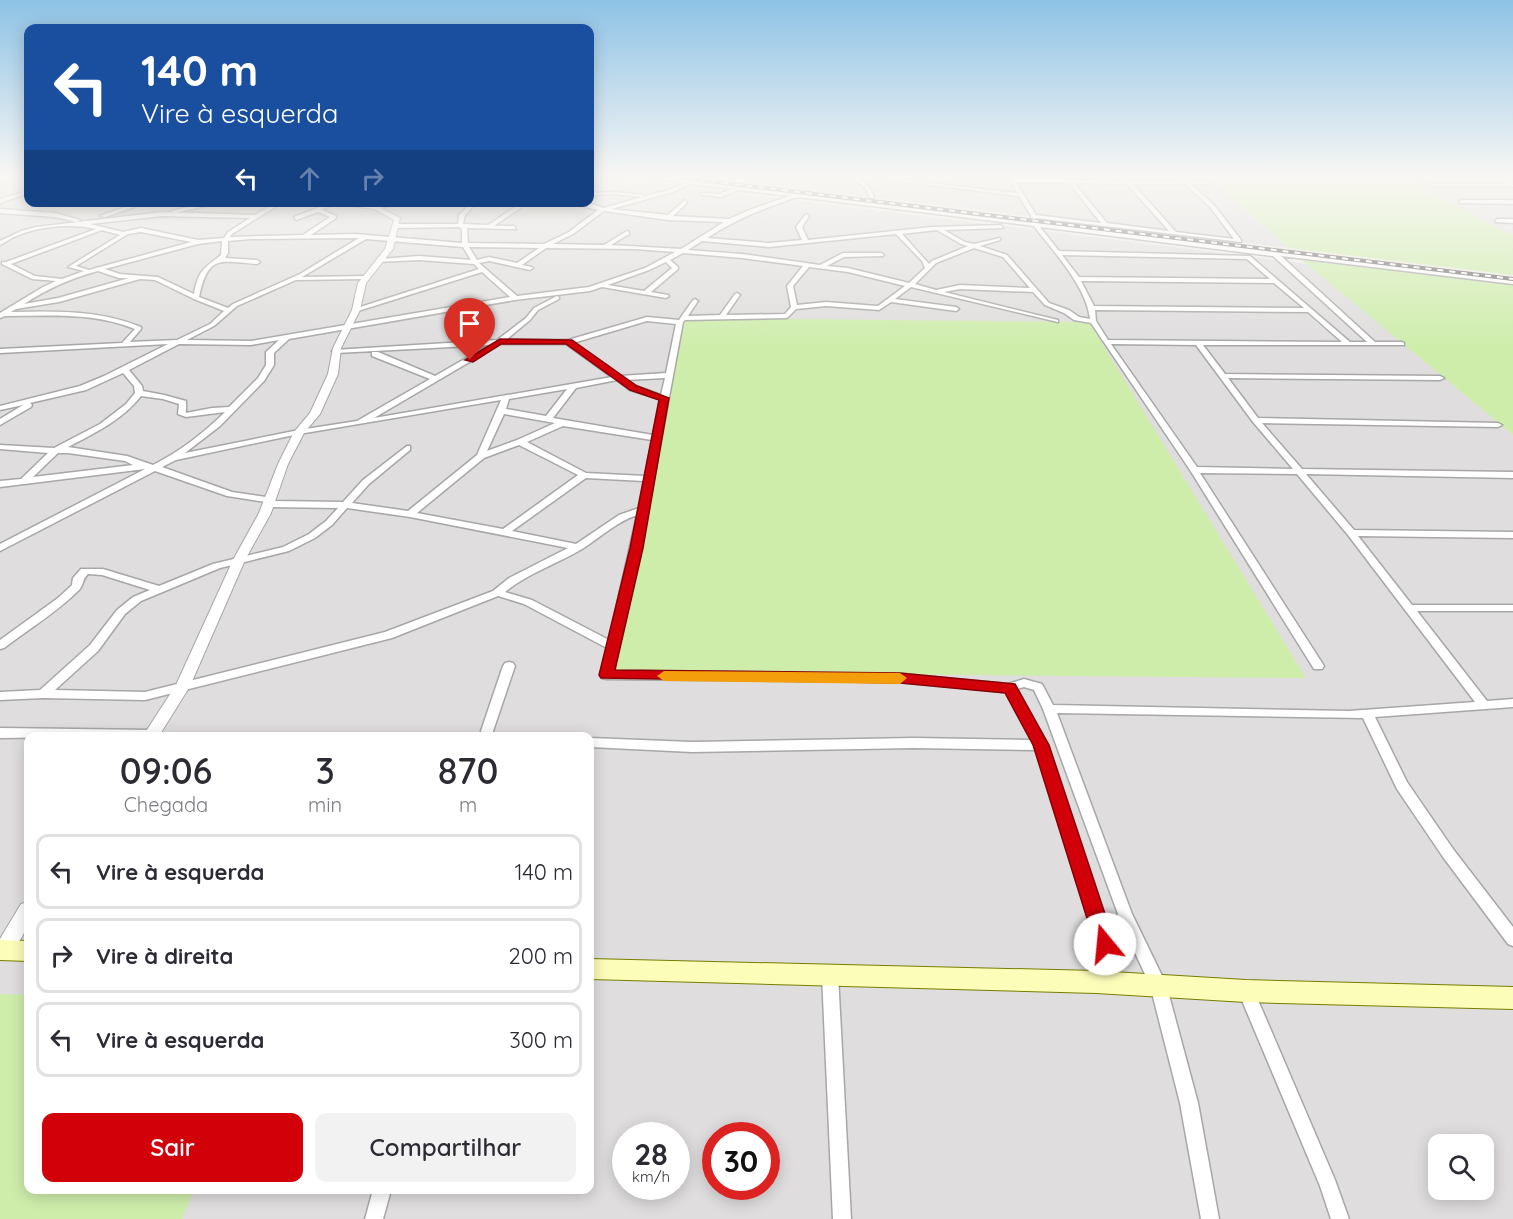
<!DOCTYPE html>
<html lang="pt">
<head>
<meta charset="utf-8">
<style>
	:root { --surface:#fff; --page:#f2f2f3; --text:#2b2b33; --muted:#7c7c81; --line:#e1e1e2; --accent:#d10009 }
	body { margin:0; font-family:Quicksand,sans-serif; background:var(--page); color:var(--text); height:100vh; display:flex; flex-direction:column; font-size:22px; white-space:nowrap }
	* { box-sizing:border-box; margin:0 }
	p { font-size:20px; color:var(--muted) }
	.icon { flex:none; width:33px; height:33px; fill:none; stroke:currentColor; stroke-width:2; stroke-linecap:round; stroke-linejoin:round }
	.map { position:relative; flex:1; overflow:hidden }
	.details { position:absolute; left:24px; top:732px; width:570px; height:462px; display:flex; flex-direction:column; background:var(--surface); border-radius:12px; box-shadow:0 3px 15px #0003 }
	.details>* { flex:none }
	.top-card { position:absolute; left:24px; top:24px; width:570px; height:183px; border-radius:12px; box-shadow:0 3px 15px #0003; background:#1a4fa0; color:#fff; overflow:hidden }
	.buttons { position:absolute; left:1428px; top:1134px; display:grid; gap:12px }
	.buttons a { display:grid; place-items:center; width:66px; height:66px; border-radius:12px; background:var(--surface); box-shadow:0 3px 15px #0003; font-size:30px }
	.speed { position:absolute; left:612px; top:1122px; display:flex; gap:12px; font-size:30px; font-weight:700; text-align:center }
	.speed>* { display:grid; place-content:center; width:78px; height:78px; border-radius:50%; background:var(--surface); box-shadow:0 3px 15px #0003; line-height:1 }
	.speed small { font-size:15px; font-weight:400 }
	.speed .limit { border:9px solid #d22; background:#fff; color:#111 }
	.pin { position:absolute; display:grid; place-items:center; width:51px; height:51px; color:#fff; margin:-62px -26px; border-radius:50% 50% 50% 0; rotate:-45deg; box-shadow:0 0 6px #0007 }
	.pin .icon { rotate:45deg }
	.me { position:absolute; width:66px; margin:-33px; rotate:343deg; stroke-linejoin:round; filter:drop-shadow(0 0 4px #0008) }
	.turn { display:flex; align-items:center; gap:21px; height:126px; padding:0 18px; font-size:27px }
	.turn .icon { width:78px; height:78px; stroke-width:2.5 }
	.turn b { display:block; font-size:42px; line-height:51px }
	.lanes { display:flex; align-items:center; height:57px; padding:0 18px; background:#0003; justify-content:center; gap:30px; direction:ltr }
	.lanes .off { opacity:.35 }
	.eta { display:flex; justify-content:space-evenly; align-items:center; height:102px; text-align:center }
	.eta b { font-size:36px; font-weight:600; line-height:42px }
	.action { display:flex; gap:12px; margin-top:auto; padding:12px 18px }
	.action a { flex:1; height:69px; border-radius:12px; background:var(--accent); color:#fff; font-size:24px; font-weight:600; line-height:69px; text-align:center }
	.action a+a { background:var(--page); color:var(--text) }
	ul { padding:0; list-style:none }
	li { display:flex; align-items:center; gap:18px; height:75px; margin:0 12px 9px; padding:0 6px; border:3px solid var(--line); border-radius:12px }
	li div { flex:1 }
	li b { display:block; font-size:22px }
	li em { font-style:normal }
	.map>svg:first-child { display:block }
</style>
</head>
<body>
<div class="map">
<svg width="1513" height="1219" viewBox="0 0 1513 1219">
	<rect width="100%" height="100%" fill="#f1ede7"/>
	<path fill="#dfdddd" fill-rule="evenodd" d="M0 177H28V202H590V177H607L1513 289V1219H0ZM28 736H590V1190H28ZM626 1136H676V1186H626ZM716 1136H766V1186H716ZM1438 1144H1484V1190H1438Z
		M701 177H1208L1289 248 979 210Z
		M1405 177H1513V236Z"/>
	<path fill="#ceedab" d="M1208 177H1405L1513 236V275L1289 248Z
		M1297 256 1513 283V435Z
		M685 318 1089 322 1306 678 615 672Z
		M0 994 28 995V1190H194L182 1219H0Z"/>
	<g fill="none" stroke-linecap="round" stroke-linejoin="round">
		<defs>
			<path id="minor" d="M6 177H11L0 182V179Z
				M643 177 690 181 1032 223 1031 216 1019 196 865 177H877L1017 193 1008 177H1012L1014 180H1066L1068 178 1071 180 1125 181 1124 179 1126 178 1130 181H1182L1178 177H1182L1188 181 1211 182 1209 184H1191L1214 205 1241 240V242L1036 218V221L1038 223 1513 280V284L1281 256 1375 342H1402L1404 343V345H1203L1225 374 1440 376 1444 378 1440 380 1228 378 1258 418 1498 423 1502 425 1498 427 1262 423 1302 469 1513 472V478L1306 474 1354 530 1513 532V538L1358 536 1412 605H1513V611H1417L1487 701 1513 699V707L1375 717 1407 782 1453 849 1513 927V946L1508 944 1443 857 1397 789 1363 718 1057 713 1132 914 1166 984 1198 1103 1219 1219H1201L1180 1103 1150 985 1124 929 1108 931 1112 944 1101 987 1096 989 1091 987 1088 982 1098 944 1036 750 914 748 692 752 590 747V738L692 742 914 738 1032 740 1006 692 900 682 606 679 602 678 600 675 607 648 524 604 498 596 392 638 145 700 43 698 0 700V692L40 690 90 645 117 610 133 597 150 590 102 575 88 574C82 579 84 585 79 590 57 612 29 629 4 648L0 649V640L58 598 72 585 73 578 81 569H103L159 586 213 564 283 547 309 534 326 521 338 508 269 507 266 506 264 504 266 502 227 496 155 471 0 551V544L145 469 0 487V481L21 479 48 453 0 449V445L54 448 100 424 126 404 135 393 134 386 123 373 86 390 30 403 32 405 31 407 0 425V419L23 405 0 410V406L80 386 104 376 168 344 0 353V349L122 343 135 329C92 312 49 316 5 316L0 318V313L43 287 56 281 32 279 2 264V262H6L96 229C70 223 37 226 12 238 8 240 4 243 0 245V241L21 231 36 227 162 212 255 215 277 202H283L232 234 230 237 303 235 330 217 318 212 296 220 294 217 333 202H338L322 210 336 216V218L311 235 355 234 462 243V230L460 227 397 228 394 226 397 224H458L459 215 472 202H477L465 215 463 224 488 225 523 202H529L494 226H514L516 229 467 228 468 243 544 244 569 232 598 210 563 202H586L604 208 642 197 614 194 590 195V193L614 192 643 195 645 196 669 190 684 183ZM1016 182 1069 183 1101 223 1036 215ZM1074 183 1127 184 1169 231 1107 223ZM690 184 732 189 720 194 701 193 703 195 721 197 738 190 790 196 752 209 729 219 673 216 687 203 685 200 668 215 611 209 673 192ZM1133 184H1185L1210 207 1234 239 1176 232ZM798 197 1034 226C1053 251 1087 287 1090 319L1079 317 1069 310 1049 303 1007 255 980 246 1000 240V238L974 244 965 242 944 230 1003 228 1001 225 932 227 808 240 802 227 809 216 806 214 796 227 802 240 769 243 707 238C737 219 764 208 798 197ZM604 211 668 220 724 222 681 249 611 245 629 234V232L627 231 604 245 553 244 573 234ZM162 216 250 218 228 232 224 238 198 240 141 228 123 232 90 224ZM1040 227 1273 256 1367 342H1350L1250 256 1059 251ZM102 230 120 235 68 267 84 271 62 279 35 276 11 264ZM937 230 961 244 968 246 932 261 929 264 902 234ZM141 232 191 242 89 270 76 266 128 234ZM896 234 922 261 925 268 909 283 848 268 827 266 844 257 883 256 884 255 881 253H843L820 265 742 254 688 250 702 241 769 247ZM359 238 300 274 233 304 228 308 199 297C208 254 220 261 257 264L260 262 257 260 225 258 228 253V241L250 239ZM366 239 463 247 471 260 419 256 380 259 378 260V262L419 260 474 264 479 269 354 309V311H358L482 272 510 297 251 341 187 340 214 326 237 306 296 280 366 279 367 278 364 276 302 277ZM222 241 221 255C203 269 198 271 194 294L158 277 120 274 105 269 198 244ZM469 247 539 248 517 263 489 257 477 260ZM546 248 635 249 675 252 645 268 589 287 517 296 479 263 489 261 530 270 533 268 532 267 522 265ZM974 248 1003 257 1030 288 960 285 936 290 915 284 936 263ZM683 253 742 258 803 266 787 286 791 307 785 314 726 315 740 295 737 293 735 294 720 315 688 316 698 301 695 299 693 300 679 320 647 317 568 340H506L530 320 538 310 559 299V297L557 296 534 308 526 318 497 340 334 350 332 351 336 353 489 345 435 376 378 352H372V356L430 379 357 421 299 430 185 453 220 426 264 381 274 365V353L289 339 515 300 590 291 602 287 666 298 669 296 668 295 651 292 678 269V267L670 260ZM1062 255 1247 259 1270 279 1079 277ZM666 262 672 268 644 291 608 285 649 270ZM809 267 848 272 905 286 878 306 826 302 797 305 793 286ZM98 271 119 278H129L58 298 24 304C47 289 71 278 98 271ZM140 279 155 280 194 299 224 311 210 324 177 340 130 342 141 329V327C99 310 56 311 11 312L16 309 59 302ZM1081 281 1274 283 1304 308 1094 306ZM911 287 1058 322V320L944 292 960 289 1033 292 1045 305 1064 313 1074 320 1091 323 1190 470 1314 669H1322L1324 666 1200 473 1297 474 1348 535 1475 702 1349 711 1053 705 1042 684 1024 679 1008 684 900 674 613 671 641 548 683 322 685 320 787 318 796 309 826 306 879 310 891 302 956 311 959 309 956 307 895 299ZM1095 310 1308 312 1342 342 1108 340 1096 321ZM647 321 676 324 666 373 620 376 573 343ZM279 340 266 352V365L258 378 229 407 212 408 186 413V401L164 395 143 391 142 386 129 370 179 344 251 345ZM500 344H566L612 377 374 418ZM1111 344 1196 345 1253 422 1293 469 1197 467ZM665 378 661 395 636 386 626 380ZM617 380 630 390 660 399 653 435 553 418 576 388ZM567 389 546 416 506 409 509 399ZM141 396 163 399 179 404 178 414 186 417 225 412C204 433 179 452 153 465L127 456 68 447C95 433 122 420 141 396ZM501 400 477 455 408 511 352 503 369 484 410 450V446H407L363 480 343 502 274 501 273 498 232 492 162 467 176 460 299 434ZM504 414 555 423 517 440 487 451ZM563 426 652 440 645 476 586 473 527 442ZM519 445 578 475 503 529 417 513 484 458ZM58 453H68L125 461 133 465 33 477ZM586 478 644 481 639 508 619 515 576 544 512 531ZM347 508 410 517 568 548 509 578 493 591 385 632 145 692 55 690 98 651 125 614 141 601 220 568 289 551 315 538 332 525ZM637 515 609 640 532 600 505 592C528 573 557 564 582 549 601 537 616 522 637 515ZM1024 687 1034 690 1043 709 1118 914 1116 918H1110L1103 914 1047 745 1017 689Z
				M852 177C863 177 872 189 874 198H870L866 189Z
				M1431 184H1513V186H1429Z
				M28 191V193L0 203V199Z
				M1461 200H1513V204L1459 203Z
				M139 202 146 203 105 217 100 216Z
				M210 202H223L174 213 171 211Z
				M392 202H405L376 209 373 207Z
				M0 209 55 213 80 220 77 222 55 217 0 213Z
				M1497 219H1513V223L1495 222Z
				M509 662 513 663 515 666 493 731 495 736H483L481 731 503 666 505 663Z
				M0 728 151 730 155 732 157 735 156 736 0 738Z
				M830 968 835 970 838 975 851 1219H833L822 975 825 970Z
				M1246 984 1252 986 1335 1180 1349 1219H1331L1320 1186 1238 991 1240 986Z
				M373 1190H391L383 1219H365Z"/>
			<path id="tertiary" d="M1493 177H1500L1513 183V187Z
				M320 202 376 205 400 218 393 249 366 283 360 310 341 348 338 374 320 414 304 433 288 464 271 513 245 560 190 686 159 736H143L176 685 233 560 259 513 278 464 294 432 310 413 328 374 333 348 352 310 358 283 385 249 394 220 374 209Z
				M28 902V926L11 956 4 959 0 957V939L21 904Z"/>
			<path id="secondary" d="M0 940 28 941V961L0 960Z
				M590 959 1096 971 1246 980 1513 987V1009L1246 1002 1096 993 590 979Z"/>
		</defs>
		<use href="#minor" stroke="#a7a7a7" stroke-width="3"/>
		<use href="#tertiary" stroke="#a7a7a7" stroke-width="2"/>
		<use href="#secondary" stroke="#777f00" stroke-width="2"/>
		<use href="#minor" fill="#fff" fill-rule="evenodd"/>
		<use href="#tertiary" fill="#fff" fill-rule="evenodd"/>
		<use href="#secondary" fill="#fcfdb9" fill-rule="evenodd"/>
		<defs>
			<path id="rail" d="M675 177 1513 279"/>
		</defs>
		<use href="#rail" stroke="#6e6e6e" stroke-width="4"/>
		<use href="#rail" stroke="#fff" stroke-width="2" stroke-dasharray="6" stroke-linecap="butt"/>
	</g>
	<linearGradient id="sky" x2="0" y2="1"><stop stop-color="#8dc2e5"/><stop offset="0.51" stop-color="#f9f7f4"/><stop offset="1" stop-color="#f9f7f4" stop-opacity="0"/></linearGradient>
	<rect width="1513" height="347" fill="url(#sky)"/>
	<path fill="#d10009" stroke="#880006" stroke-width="1.5" d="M500 339 572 340 637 386 669 398 643 548 615 670 900 673 1015 684 1049 745 1115 944 1112 951 1105 953 1098 951 1095 944 1033 745 1005 693 900 683 601 678 599 675 630 548 659 400 630 390 566 344H501L473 362 465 360Z"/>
	<path fill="#f59e0b" d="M664 671 900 673 907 678 900 684 664 681 657 676Z"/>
</svg>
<div class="buttons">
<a><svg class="icon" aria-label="search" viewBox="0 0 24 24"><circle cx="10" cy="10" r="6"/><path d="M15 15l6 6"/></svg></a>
</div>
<div class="speed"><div>28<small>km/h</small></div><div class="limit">30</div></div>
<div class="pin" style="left:470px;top:360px;background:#d93025"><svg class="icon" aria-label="arrive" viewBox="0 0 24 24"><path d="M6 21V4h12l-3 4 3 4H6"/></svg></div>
<svg class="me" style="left:1105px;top:944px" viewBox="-20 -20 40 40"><circle r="19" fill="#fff"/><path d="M0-13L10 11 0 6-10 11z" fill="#d10009"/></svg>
<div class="top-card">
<div class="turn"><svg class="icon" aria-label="left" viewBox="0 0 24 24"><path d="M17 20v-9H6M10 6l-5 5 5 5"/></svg><div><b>140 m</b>Vire à esquerda</div></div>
<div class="lanes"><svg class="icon" aria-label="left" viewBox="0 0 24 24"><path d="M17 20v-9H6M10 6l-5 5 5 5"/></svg><svg class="icon off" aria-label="ahead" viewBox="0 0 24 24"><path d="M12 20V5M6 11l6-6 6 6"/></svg><svg class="icon off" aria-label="right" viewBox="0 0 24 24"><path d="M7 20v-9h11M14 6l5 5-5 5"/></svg></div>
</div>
<section class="details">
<div class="eta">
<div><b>09:06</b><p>Chegada</p></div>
<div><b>3</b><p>min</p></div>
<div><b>870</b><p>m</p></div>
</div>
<ul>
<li><svg class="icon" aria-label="left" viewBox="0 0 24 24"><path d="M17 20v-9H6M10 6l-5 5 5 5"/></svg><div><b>Vire à esquerda</b></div><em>140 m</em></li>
<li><svg class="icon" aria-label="right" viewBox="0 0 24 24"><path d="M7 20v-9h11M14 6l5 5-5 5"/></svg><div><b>Vire à direita</b></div><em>200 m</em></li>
<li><svg class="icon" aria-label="left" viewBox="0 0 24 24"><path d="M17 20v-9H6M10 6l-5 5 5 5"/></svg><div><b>Vire à esquerda</b></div><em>300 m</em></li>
</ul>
<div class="action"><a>Sair</a><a>Compartilhar</a></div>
</section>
</div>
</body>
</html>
